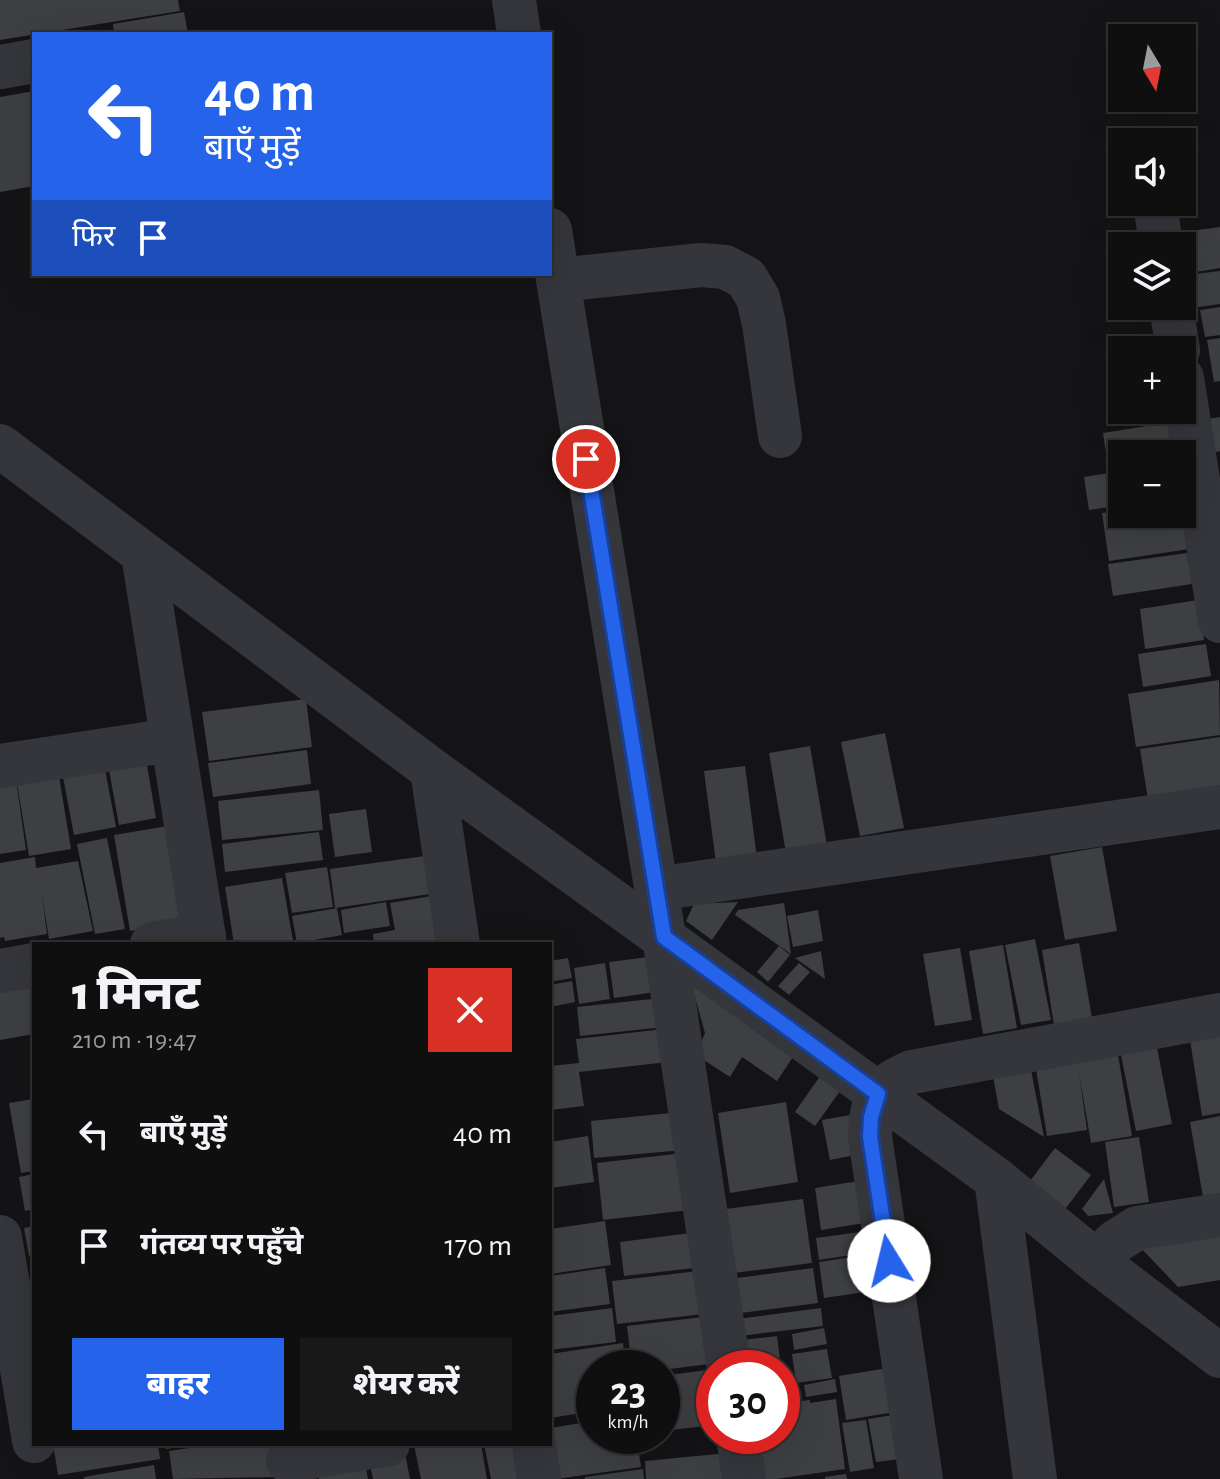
<!DOCTYPE html>
<html lang="hi">
<head>
<meta charset="utf-8">
<style>
	:root { --surface:#0f0f10; --page:#181819; --text:#f1f3f6; --muted:#9b9c9f; --line:#2f2f30; --accent:#2563eb }
	body { margin:0; font-family:"Alegreya Sans","Noto Sans Devanagari",sans-serif; background:var(--page); color:var(--text); height:100vh; display:flex; flex-direction:column; font-size:30px; white-space:nowrap }
	* { box-sizing:border-box; margin:0 }
	p { font-size:26px; color:var(--muted) }
	.icon { flex:none; width:44px; height:44px; fill:none; stroke:currentColor; stroke-width:2; stroke-linecap:round; stroke-linejoin:round }
	.map { position:relative; flex:1; overflow:hidden }
	.side { position:absolute; left:32px; top:942px; width:520px; height:504px; display:flex; flex-direction:column; background:var(--surface); border-radius:0px; box-shadow:0 8px 32px #0002,0 0 0 2px var(--line) }
	.side>* { flex:none }
	.top-card { position:absolute; left:32px; top:32px; width:520px; height:244px; border-radius:0px; box-shadow:0 8px 32px #0002,0 0 0 2px var(--line); background:#2563eb; color:#fff; overflow:hidden }
	.needle { width:52px; rotate:170deg }
	.fabs { position:absolute; left:1108px; top:24px; display:grid; gap:16px }
	.fabs a { display:grid; place-items:center; width:88px; height:88px; border-radius:0px; background:var(--surface); box-shadow:0 8px 32px #0002,0 0 0 2px var(--line); font-size:40px }
	.speed { position:absolute; left:576px; top:1350px; display:flex; gap:16px; font-size:40px; font-weight:700; text-align:center }
	.speed>* { display:grid; place-content:center; width:104px; height:104px; border-radius:50%; background:var(--surface); box-shadow:0 8px 32px #0002,0 0 0 2px var(--line); line-height:1 }
	.speed small { font-size:20px; font-weight:400 }
	.speed .limit { border:12px solid #d22; background:#fff; color:#111 }
	.pin { position:absolute; display:grid; place-items:center; width:68px; height:68px; color:#fff; margin:-34px; border:4px solid #fff; border-radius:50%; box-shadow:0 2px 8px #0007 }
	.me { position:absolute; width:88px; margin:-44px; rotate:351deg; stroke-linejoin:round; filter:drop-shadow(0 0 6px #0008) }
	.turn { display:flex; align-items:center; gap:28px; height:168px; padding:0 40px; font-size:36px }
	.turn .icon { width:104px; height:104px; stroke-width:2.5 }
	.turn b { display:block; font-size:56px; line-height:68px }
	.then { display:flex; align-items:center; height:76px; padding:0 40px; background:#0003; gap:16px; font-size:30px }
	.round { display:grid; place-items:center; flex:none; width:84px; height:84px; border-radius:0px; background:var(--page) }
	.summary { display:flex; align-items:center; justify-content:space-between; height:136px; padding:0 40px }
	h1 { font-size:48px; font-weight:800; line-height:60px }
	.action { display:flex; gap:16px; margin-top:auto; padding:16px 40px }
	.action a { flex:1; height:92px; border-radius:0px; background:var(--accent); color:#fff; font-size:32px; font-weight:800; line-height:92px; text-align:center }
	.action a+a { background:var(--page); color:var(--text) }
	ul { padding:0; list-style:none }
	li { display:flex; align-items:center; gap:24px; height:112px; padding:0 40px }
	li div { flex:1 }
	li b { display:block; font-size:30px }
	li em { font-style:normal }
	.map>svg:first-child { display:block }
</style>
</head>
<body>
<div class="map">
<svg width="1220" height="1479" viewBox="0 0 1220 1479">
	<rect width="100%" height="100%" fill="#141416"/>
	<path fill="#3e3f43" d="M0 0H178L180 11 0 40Z
		M184 12 188 34H114L113 24Z
		M34 91V186L0 192V97Z
		M1220 227V268L1190 273 1183 232Z
		M1220 271V304L1192 308 1187 275Z
		M1220 307V335L1205 337 1200 310Z
		M1220 338V381L1214 382 1207 340Z
		M1220 417V451L1212 453 1207 419Z
		M1178 421V454H1122V463L1108 465 1103 433Z
		M1122 471V505L1089 510 1084 477Z
		M1122 511V514H1182L1203 547 1109 561 1102 513Z
		M1187 553 1192 584 1113 596 1108 564Z
		M1198 600 1204 640 1145 649 1140 609Z
		M1206 644 1211 676 1143 687 1138 654Z
		M1219 680 1220 735 1136 747 1128 694Z
		M306 699 312 747 209 761 202 712Z
		M885 733 904 828 860 836 841 742Z
		M1220 737V789L1148 800 1140 749Z
		M810 746 827 846 786 853 769 753Z
		M307 750 311 784 213 797 208 763Z
		M145 753 156 818 119 825 107 759Z
		M57 764 71 849 29 856 15 771Z
		M104 764 116 827 74 835 62 772Z
		M745 766 758 866 717 871 704 771Z
		M15 773 26 850 0 854V775Z
		M319 790 323 830 222 840 218 801Z
		M366 809 372 852 335 857 329 814Z
		M168 826 185 922 130 931 114 835Z
		M319 832 323 860 225 872 222 844Z
		M107 838 125 929 95 934 77 844Z
		M1102 847 1117 931 1065 940 1050 856Z
		M425 856 430 894 335 908 330 869Z
		M35 857 36 868 78 861 93 931 49 939 42 895 47 934 5 941 4 937 0 938V863Z
		M327 867 333 907 292 913 285 873Z
		M282 878 293 941 274 944H234L225 887Z
		M438 895 446 944H374L373 934 395 930 390 903Z
		M386 902 390 926 344 933 341 910Z
		M738 902 712 940 686 921 694 904Z
		M784 903 786 916 791 954 735 915 738 910Z
		M337 908 342 935 297 943 292 916Z
		M818 910 823 941 793 947 787 916Z
		M1035 939 1051 1020 1021 1025 1005 945Z
		M1079 943 1092 1018 1054 1025 1042 950Z
		M1003 945 1017 1028 983 1034 969 951Z
		M779 946 790 955 768 982 757 972Z
		M960 948 972 1020 935 1026 923 954Z
		M821 951 825 979 795 958Z
		M664 955 669 990 614 998 609 962Z
		M568 958 572 978 550 982V961Z
		M605 963 610 999 579 1004 574 968Z
		M799 963 810 972 789 995 778 986Z
		M34 972V1034L0 1040V978Z
		M572 981 575 1002 550 1007V985Z
		M691 983 797 1051 777 1081 742 1057 730 1077 696 1055 705 1033Z
		M661 998 664 1027 580 1036 577 1007Z
		M664 1029 668 1062 579 1072 584 1106 550 1110V1066L579 1063 576 1039Z
		M1220 1035V1113L1202 1116 1190 1040Z
		M1156 1043 1172 1124 1136 1131 1120 1050Z
		M1028 1054 1044 1137 999 1109 990 1060Z
		M1118 1055 1132 1136 1091 1143 1079 1073 1087 1130 1047 1136 1035 1063Z
		M823 1072 843 1087 815 1126 795 1112Z
		M34 1099V1171L21 1173 9 1103Z
		M786 1102 798 1182 730 1193 718 1113Z
		M681 1112 684 1150 594 1158 591 1121Z
		M867 1112 875 1151 830 1160 822 1120Z
		M1220 1116V1194L1203 1197 1190 1122Z
		M588 1136 594 1182 550 1188V1142Z
		M1139 1137 1149 1202 1114 1207 1105 1142Z
		M1055 1148 1091 1175 1066 1208 1030 1181Z
		M683 1153 690 1210 603 1220 597 1163Z
		M34 1174V1209L25 1211 19 1177Z
		M871 1179 877 1221 821 1230 815 1188Z
		M1104 1179 1113 1213 1088 1216 1082 1209Z
		M803 1199 812 1263 734 1273 726 1209Z
		M605 1221 611 1265 550 1274V1229Z
		M34 1226V1255L29 1256 24 1228Z
		M882 1229 885 1250 819 1260 816 1238Z
		M698 1232 703 1267 624 1276 620 1242Z
		M1220 1233V1280L1178 1287 1140 1247Z
		M886 1252 892 1288 824 1298 819 1262Z
		M605 1268 610 1304 550 1312V1276Z
		M813 1268 818 1303 741 1313 737 1278Z
		M699 1271 703 1314 617 1324 612 1281Z
		M612 1308 616 1342 550 1350V1316Z
		M821 1308 823 1326 740 1336 737 1319Z
		M703 1317 709 1364 662 1370V1368H632L627 1326Z
		M824 1328 827 1344 794 1350 792 1334Z
		M777 1336 781 1368H745L742 1340Z
		M623 1343 626 1368H594V1411L550 1418V1354Z
		M827 1349 832 1378 796 1383 792 1354Z
		M912 1364 919 1408 846 1420 839 1376Z
		M714 1369V1425L662 1431V1376Z
		M835 1379 837 1392 806 1397 804 1385Z
		M836 1399 845 1469 776 1479H763L757 1436H782V1407L785 1406V1403L810 1400V1403Z
		M893 1415 901 1459 876 1462 868 1419Z
		M866 1420 874 1468 850 1472 842 1423Z
		M594 1421V1436H636L641 1467 556 1479 550 1444V1428Z
		M53 1444H158L160 1459 58 1475Z
		M165 1444H187V1446L166 1449Z
		M216 1444H269L274 1477 173 1479 169 1451Z
		M481 1444 487 1479H421L414 1445Z
		M484 1444H524L530 1479H491Z
		M404 1448 410 1479H373L368 1455Z
		M728 1453 730 1479H646L645 1461Z
		M365 1462 368 1479H319L318 1470Z
		M154 1465 156 1479H84V1477Z
		M643 1469 644 1479H585V1477Z
		M846 1474 847 1479H825V1477Z"/>
	<g fill="none" stroke-linecap="round" stroke-linejoin="round">
		<path stroke="#35363b" stroke-width="44" d="M514 0 519 34
			M0 67 34 61
			M1155 202 1161 246
			M550 230 664 937 729 1368
			M558 280 701 265 725 267 746 278 758 298 764 324 780 436
			M1171 306 1178 350
			M1182 378 1220 621
			M0 446 432 770 996 1179 1097 1262 1220 1356
			M143 554 205 944
			M0 766 172 740
			M432 770 458 944
			M656 889 1220 807
			M152 944 204 935
			M0 971 34 965
			M996 1179 1035 1479
			M0 1237 34 1441
			M1097 1262 1115 1242 1137 1228 1220 1215
			M738 1436 744 1479
			M534 1444 539 1479
			M288 1461 388 1444
			M921 1479 870 1137C871 1099 877 1087 912 1072L1220 1015"/>
	</g>
	<g fill="none" stroke-linecap="round" stroke-linejoin="round">
		<defs>
			<path id="route" d="M586 459 664 937 878 1094 871 1117 870 1137 889 1261"/>
		</defs>
		<use href="#route" stroke="#184099" stroke-width="20"/>
		<use href="#route" stroke="#2563eb" stroke-width="14"/>
	</g>
</svg>
<div class="fabs">
<a><svg class="needle" viewBox="-14 -14 28 28"><path d="M0-13l5 13h-10z" fill="#e53935"/><path d="M0 13l5-13h-10z" fill="#9b9c9f"/></svg></a>
<a><svg class="icon" aria-label="sound" viewBox="0 0 24 24"><path d="M4 9h4l5-4v14l-5-4H4zM17 9q2 3 0 6"/></svg></a>
<a><svg class="icon" aria-label="layers" viewBox="0 0 24 24"><path d="M12 4l9 5-9 5-9-5zM3 14l9 5 9-5"/></svg></a>
<a>+</a>
<a>−</a>
</div>
<div class="speed"><div>23<small>km/h</small></div><div class="limit">30</div></div>
<div class="pin" style="left:586px;top:459px;background:#d93025"><svg class="icon" aria-label="arrive" viewBox="0 0 24 24"><path d="M6 21V4h12l-3 4 3 4H6"/></svg></div>
<svg class="me" style="left:889px;top:1261px" viewBox="-20 -20 40 40"><circle r="19" fill="#fff"/><path d="M0-13L10 11 0 6-10 11z" fill="#2563eb"/></svg>
<div class="top-card">
<div class="turn"><svg class="icon" aria-label="left" viewBox="0 0 24 24"><path d="M17 20v-9H6M10 6l-5 5 5 5"/></svg><div><b>40 m</b>बाएँ मुड़ें</div></div>
<div class="then">फिर<svg class="icon" aria-label="arrive" viewBox="0 0 24 24"><path d="M6 21V4h12l-3 4 3 4H6"/></svg></div>
</div>
<section class="side">
<div class="summary"><div><h1>1 मिनट</h1><p>210 m · 19:47</p></div><a class="round" style="background:#d93025;color:#fff"><svg class="icon" aria-label="close" viewBox="0 0 24 24"><path d="M6 6l12 12M18 6L6 18"/></svg></a></div>
<ul>
<li><svg class="icon" aria-label="left" viewBox="0 0 24 24"><path d="M17 20v-9H6M10 6l-5 5 5 5"/></svg><div><b>बाएँ मुड़ें</b></div><em>40 m</em></li>
<li><svg class="icon" aria-label="arrive" viewBox="0 0 24 24"><path d="M6 21V4h12l-3 4 3 4H6"/></svg><div><b>गंतव्य पर पहुँचे</b></div><em>170 m</em></li>
</ul>
<div class="action"><a>बाहर</a><a>शेयर करें</a></div>
</section>
</div>
</body>
</html>
